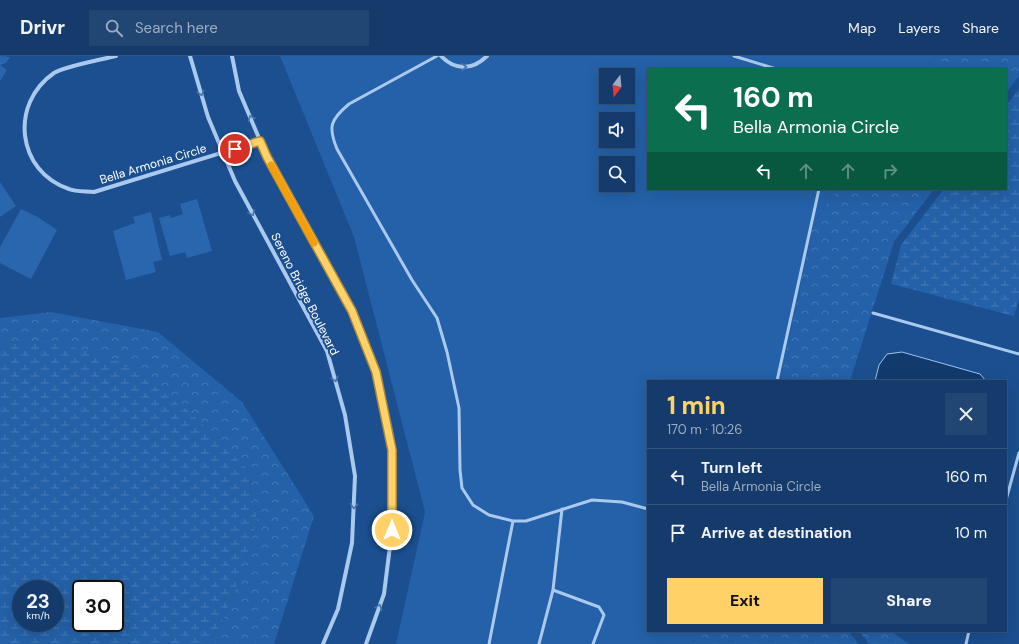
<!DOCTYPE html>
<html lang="en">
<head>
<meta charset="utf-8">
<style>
	:root { --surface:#143b6b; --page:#214673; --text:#f1f3f6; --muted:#9dadc1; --line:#33557e; --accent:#ffd166 }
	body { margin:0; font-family:"DM Sans",sans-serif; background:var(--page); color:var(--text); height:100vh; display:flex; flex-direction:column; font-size:15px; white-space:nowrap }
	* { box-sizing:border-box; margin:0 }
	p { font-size:13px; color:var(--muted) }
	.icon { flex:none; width:22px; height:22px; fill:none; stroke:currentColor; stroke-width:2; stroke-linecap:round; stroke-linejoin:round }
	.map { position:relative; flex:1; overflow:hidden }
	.panel { position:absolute; left:647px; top:324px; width:360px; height:252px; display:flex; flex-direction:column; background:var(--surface); border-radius:0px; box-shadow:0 4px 16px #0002,0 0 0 1px var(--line) }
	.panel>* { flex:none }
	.banner { position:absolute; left:647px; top:12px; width:360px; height:122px; border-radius:0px; box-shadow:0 4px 16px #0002,0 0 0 1px var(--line); background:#0b6e4f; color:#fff; overflow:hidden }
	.needle { width:26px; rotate:196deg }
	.tools { position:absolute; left:599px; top:12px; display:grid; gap:8px }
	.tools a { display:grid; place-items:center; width:36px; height:36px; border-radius:0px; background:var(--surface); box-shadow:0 4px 16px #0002,0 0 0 1px var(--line); font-size:20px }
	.speed { position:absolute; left:12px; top:524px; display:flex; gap:8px; font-size:20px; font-weight:700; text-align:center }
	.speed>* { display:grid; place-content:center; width:52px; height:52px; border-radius:50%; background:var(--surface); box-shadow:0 4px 16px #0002,0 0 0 1px var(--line); line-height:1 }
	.speed small { font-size:10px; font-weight:400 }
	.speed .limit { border:2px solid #111; border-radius:6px; background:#fff; color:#111 }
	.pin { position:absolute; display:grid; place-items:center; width:34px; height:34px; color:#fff; margin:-17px; border:2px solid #fff; border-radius:50%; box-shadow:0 1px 4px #0007 }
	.me { position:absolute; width:44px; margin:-22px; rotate:0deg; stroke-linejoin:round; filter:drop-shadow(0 0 3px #0008) }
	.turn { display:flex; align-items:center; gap:14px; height:84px; padding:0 20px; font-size:18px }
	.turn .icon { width:52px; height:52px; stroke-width:2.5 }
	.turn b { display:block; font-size:28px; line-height:34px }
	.lanes { display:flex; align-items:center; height:38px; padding:0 20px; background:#0003; justify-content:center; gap:20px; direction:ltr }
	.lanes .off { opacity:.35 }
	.round { display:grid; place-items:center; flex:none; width:42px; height:42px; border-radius:0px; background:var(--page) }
	.head { display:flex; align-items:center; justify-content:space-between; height:68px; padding:0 20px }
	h1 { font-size:24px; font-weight:800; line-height:30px; color:var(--accent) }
	.primary-button { display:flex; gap:8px; margin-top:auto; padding:8px 20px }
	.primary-button a { flex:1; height:46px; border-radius:0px; background:var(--accent); color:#111; font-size:16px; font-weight:800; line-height:46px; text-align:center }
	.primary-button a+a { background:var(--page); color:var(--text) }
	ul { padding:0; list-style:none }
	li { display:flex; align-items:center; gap:12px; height:56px; padding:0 20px; border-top:1px solid var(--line) }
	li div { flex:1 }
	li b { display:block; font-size:15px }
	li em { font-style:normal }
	header { display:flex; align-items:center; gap:24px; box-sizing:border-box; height:56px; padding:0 20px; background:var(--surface); border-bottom:1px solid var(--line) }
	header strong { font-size:19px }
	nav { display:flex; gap:22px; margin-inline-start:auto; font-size:14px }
	.search { width:280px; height:36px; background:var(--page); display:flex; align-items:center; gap:10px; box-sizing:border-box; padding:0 14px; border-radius:0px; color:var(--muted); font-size:15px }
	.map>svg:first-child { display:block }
</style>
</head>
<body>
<header>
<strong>Drivr</strong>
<div class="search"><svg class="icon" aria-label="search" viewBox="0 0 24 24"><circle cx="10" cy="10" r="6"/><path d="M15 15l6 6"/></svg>Search here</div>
<nav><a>Map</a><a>Layers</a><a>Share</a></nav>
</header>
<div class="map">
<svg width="1019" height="588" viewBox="0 0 1019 588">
	<defs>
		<pattern id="forest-crowns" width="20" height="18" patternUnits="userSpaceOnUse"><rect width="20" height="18" fill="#2461a8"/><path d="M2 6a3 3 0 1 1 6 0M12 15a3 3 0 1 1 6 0" fill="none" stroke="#4579b5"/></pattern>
		<pattern id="wetland-marsh" width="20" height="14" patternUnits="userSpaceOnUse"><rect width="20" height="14" fill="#2461a8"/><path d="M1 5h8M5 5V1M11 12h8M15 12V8" fill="none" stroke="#4579b5"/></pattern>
	</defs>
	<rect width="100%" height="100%" fill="#1b4f8f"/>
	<path fill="#2461a8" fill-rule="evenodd" d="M280 0H935L926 13H648V133H838L814 166 780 325H648V575H698L692 588H396L425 456 354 181ZM606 19H628V41H606ZM606 63H628V85H606ZM606 107H628V129H606Z"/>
	<path fill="url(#forest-crowns)" d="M935 0H1019V20L1006 37V13H926Z
		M838 133H934L894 186 850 325H780L814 166Z
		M51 256 158 276 242 346 314 460 274 588H205L221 569 244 511 257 464 247 413 54 285 0 287V262Z
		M698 575H848L859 588H692Z
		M859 575H891L909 588H869Z"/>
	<path fill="url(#wetland-marsh)" fill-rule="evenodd" d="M1019 33V243L1014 260 891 228 901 189 944 133H1006V50Z
		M54 285 123 307 191 357 247 413 257 464 244 511 221 569 205 588H0V287ZM21 533H55V567H21ZM81 533H115V567H81Z"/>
	<path fill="#123a6d" stroke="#9cc4f0" d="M902 296 980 318 986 325H875L879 309 887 298Z"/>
	<path fill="#2a66ad" d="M0 0 10 1 6 7 0 9 7 14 0 25Z
		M0 126 16 150 0 161Z
		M197 143 212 195 187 202 185 196 170 200 159 162 170 159 171 162 183 158 180 148Z
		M21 153 38 161 57 174 31 223 0 207V191Z
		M151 156 162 204 153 206 156 216 126 224 113 175 135 167 133 161Z"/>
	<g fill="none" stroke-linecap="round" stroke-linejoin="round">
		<path stroke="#a9c9ee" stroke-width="3" d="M437 0 349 48C330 64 328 71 337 93L412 224 437 262 447 296 459 352 460 414 462 432 473 449 489 459 513 465H526L592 444 622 446 648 453
			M734 0 776 13
			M873 257 1019 298
			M777 325 819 133
			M1006 444 1019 397
			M553 534 562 453
			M489 588 513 465
			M539 588 553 534 599 551 604 559 593 588
			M966 588 969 575"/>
		<path stroke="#a9c9ee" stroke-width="4" d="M116 0C103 3 62 11 54 17 9 48 17 116 69 133 76 136 86 135 94 136L260 85
			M190 0 208 61 235 125 327 295 345 359 355 420 352 487 338 553 323 588
			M232 0 239 35 267 101 351 255 377 316 392 394V474L384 538 366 588
			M441 0C455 15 473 14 487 0"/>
	</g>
	<defs><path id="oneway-chevron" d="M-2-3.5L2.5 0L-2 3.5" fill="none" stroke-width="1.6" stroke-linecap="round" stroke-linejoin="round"/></defs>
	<g stroke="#4674ac">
		<use href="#oneway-chevron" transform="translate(464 11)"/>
		<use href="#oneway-chevron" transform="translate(201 37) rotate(73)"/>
		<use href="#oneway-chevron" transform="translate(251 62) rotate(-113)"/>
		<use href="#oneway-chevron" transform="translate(252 157) rotate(62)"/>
		<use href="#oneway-chevron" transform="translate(335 323) rotate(74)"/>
		<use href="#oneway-chevron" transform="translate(354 450) rotate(92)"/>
		<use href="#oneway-chevron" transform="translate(379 551) rotate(-70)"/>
	</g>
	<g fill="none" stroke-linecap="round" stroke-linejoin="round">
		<defs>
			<path id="route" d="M235 93 260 85 267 101 352 255 376 316 392 394V474"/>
		</defs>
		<use href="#route" stroke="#a68842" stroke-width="10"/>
		<use href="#route" stroke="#ffd166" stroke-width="7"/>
		<path stroke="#f59e0b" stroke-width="7" d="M271 109 314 187"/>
	</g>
	<g text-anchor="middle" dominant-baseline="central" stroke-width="4" stroke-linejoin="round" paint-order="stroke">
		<g font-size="12" fill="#fff" stroke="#1b4f8f">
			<text transform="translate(153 108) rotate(-17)">Bella Armonia Circle</text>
			<text transform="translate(305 238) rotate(63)">Sereno Bridge Boulevard</text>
		</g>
	</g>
</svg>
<div class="tools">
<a><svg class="needle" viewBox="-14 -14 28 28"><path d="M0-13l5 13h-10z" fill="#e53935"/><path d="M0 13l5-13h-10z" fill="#9dadc1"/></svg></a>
<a><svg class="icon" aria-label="sound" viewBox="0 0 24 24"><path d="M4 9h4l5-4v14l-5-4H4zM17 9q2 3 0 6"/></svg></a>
<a><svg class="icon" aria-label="search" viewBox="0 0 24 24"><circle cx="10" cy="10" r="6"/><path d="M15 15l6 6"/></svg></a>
</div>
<div class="speed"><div>23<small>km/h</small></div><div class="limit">30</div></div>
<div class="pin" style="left:235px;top:93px;background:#d93025"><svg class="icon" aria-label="arrive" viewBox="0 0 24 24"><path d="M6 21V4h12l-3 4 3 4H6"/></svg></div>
<svg class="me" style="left:392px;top:474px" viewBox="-20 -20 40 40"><circle r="17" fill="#ffd166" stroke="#fff" stroke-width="3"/><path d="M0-11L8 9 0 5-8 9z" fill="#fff"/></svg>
<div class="banner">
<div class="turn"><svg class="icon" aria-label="left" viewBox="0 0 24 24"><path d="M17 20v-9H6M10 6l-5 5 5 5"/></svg><div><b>160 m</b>Bella Armonia Circle</div></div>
<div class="lanes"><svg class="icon" aria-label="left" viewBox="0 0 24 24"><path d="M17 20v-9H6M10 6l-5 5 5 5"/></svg><svg class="icon off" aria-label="ahead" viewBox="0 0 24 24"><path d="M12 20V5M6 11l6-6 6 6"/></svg><svg class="icon off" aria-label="ahead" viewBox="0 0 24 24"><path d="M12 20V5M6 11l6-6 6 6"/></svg><svg class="icon off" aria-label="right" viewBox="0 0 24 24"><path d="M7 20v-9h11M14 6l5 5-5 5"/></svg></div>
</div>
<section class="panel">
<div class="head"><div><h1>1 min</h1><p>170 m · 10:26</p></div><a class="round"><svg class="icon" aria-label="close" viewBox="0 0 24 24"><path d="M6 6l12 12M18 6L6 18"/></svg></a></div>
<ul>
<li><svg class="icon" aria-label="left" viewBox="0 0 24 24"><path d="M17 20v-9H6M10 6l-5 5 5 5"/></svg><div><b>Turn left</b><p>Bella Armonia Circle</p></div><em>160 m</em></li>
<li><svg class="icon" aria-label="arrive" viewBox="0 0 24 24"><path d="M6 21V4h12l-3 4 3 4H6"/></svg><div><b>Arrive at destination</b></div><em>10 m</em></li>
</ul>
<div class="primary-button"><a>Exit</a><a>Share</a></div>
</section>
</div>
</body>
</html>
